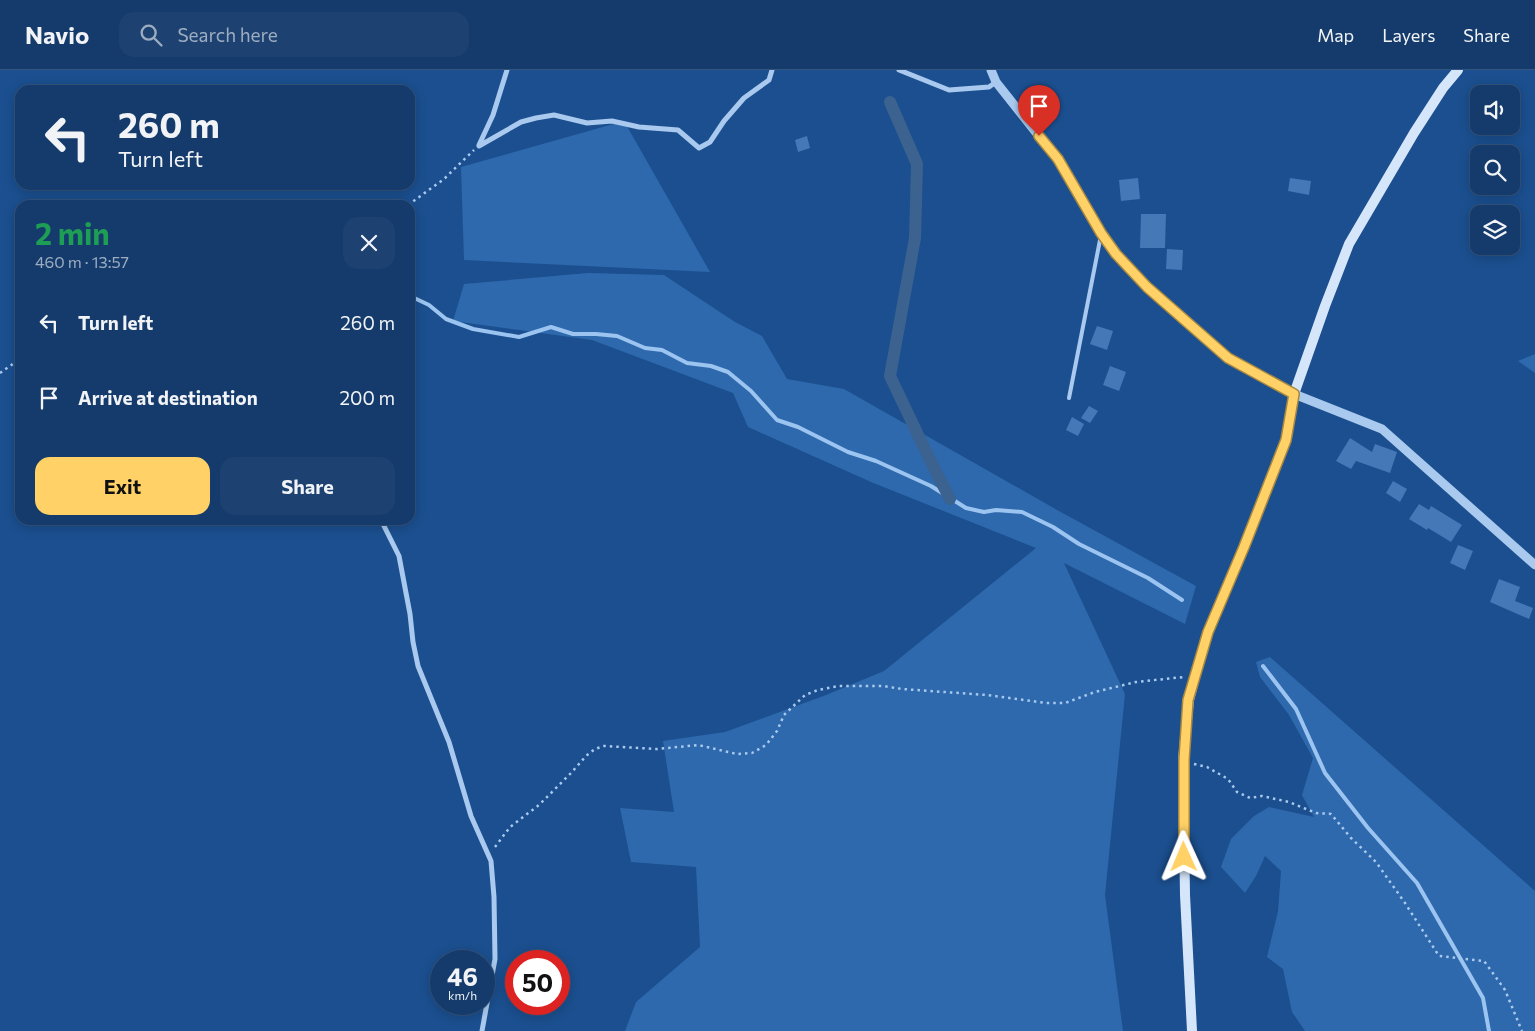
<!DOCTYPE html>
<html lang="en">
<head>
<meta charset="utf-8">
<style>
	:root { --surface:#143b6b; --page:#1d4271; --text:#f1f3f6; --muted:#9dadc1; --line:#33557e; --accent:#ffd166 }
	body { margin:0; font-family:Commissioner,sans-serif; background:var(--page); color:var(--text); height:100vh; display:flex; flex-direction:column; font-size:19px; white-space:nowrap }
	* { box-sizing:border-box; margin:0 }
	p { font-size:16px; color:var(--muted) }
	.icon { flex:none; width:28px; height:28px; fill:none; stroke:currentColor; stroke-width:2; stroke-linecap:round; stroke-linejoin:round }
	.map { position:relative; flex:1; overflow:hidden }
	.panel { position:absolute; left:15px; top:130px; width:400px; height:325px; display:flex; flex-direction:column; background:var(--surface); border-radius:15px; box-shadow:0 2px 12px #0003,0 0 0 1px var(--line) }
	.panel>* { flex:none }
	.hud { position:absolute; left:15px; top:15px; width:400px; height:105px; border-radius:15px; box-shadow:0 2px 12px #0003,0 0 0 1px var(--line); background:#143b6b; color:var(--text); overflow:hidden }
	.tools { position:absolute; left:1470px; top:15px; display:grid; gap:10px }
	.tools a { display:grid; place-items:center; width:50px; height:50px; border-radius:10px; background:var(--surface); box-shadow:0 2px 12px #0003,0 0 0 1px var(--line); font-size:25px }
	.speed { position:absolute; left:430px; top:880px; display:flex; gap:10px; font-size:25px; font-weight:700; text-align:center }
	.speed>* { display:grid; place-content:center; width:65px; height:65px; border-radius:50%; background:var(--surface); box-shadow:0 2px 12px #0003,0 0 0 1px var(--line); line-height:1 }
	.speed small { font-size:12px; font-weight:400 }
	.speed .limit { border:8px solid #d22; background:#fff; color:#111 }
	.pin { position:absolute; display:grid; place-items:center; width:42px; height:42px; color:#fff; margin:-51px -21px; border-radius:50% 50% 50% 0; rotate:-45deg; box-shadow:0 0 5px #0007 }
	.pin .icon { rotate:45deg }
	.me { position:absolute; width:55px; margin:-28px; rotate:359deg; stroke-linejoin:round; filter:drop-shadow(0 0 4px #0008) }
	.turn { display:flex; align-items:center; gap:18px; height:105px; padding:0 20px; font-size:22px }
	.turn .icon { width:65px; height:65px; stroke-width:2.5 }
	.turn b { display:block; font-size:35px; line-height:42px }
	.round { display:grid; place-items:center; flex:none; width:52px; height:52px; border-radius:15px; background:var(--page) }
	.summary { display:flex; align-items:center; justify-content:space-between; height:85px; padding:0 20px }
	h1 { font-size:30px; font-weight:700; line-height:38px; color:#1e9e55 }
	.cta { display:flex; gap:10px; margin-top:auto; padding:10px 20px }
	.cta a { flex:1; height:58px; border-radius:15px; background:var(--accent); color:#111; font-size:20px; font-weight:700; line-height:58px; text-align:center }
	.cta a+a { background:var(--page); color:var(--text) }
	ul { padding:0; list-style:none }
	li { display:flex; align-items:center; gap:15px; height:75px; padding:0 20px }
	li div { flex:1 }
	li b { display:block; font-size:19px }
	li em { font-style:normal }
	header { display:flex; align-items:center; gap:30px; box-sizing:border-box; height:70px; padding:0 25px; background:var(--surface); border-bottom:1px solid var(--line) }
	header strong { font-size:24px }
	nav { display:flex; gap:28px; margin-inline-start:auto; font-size:18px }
	.search { width:350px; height:45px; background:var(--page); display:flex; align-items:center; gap:12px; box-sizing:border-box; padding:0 18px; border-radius:15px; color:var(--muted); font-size:19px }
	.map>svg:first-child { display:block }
</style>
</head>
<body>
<header>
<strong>Navio</strong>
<div class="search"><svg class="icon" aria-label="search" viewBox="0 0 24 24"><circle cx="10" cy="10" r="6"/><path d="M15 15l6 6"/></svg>Search here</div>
<nav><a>Map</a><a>Layers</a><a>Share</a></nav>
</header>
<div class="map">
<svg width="1535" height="961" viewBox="0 0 1535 961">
	<rect width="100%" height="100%" fill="#1b4f8f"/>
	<path fill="#2e69ad" d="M624 51 710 202 464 190 461 97Z
		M588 203 664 205 735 252 762 266 787 309 844 319 1059 441 1196 516 1185 554 1064 493 1125 624 1105 825 1123 961H625L636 932 700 877 696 797 631 792 620 738 674 742 663 671 725 662 826 625 884 601 1036 478 871 412 748 357 733 323 592 270 453 251 464 214Z
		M1535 284V303L1518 291Z
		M1270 587 1535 821V961H1305L1292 942 1283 899 1267 887 1278 841 1281 801 1265 786 1256 806 1245 823 1221 797 1231 769 1254 746 1269 737 1314 747 1302 725 1313 688 1289 645 1260 607 1256 592Z"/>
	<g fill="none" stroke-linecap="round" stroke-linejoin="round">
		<path stroke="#9cc4f0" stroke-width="4" d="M410 226 429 235 446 249 473 259 519 267 551 257 573 264H596L617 266 645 278 662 280 687 293 711 296 728 302 751 321 777 350 798 357 848 382 876 391 931 416 966 438 984 442 996 440 1022 442 1053 457 1079 474 1148 508 1182 530
			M1263 596 1296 639 1325 703 1368 758 1417 813 1483 928 1489 961"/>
		<path stroke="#3c6290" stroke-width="12" d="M890 32 917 94 915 168 890 306 931 392 950 429"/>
	</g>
	<path fill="#4478b7" d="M807 66 810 78 798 82 795 70Z
		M1138 108 1140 129 1121 131 1119 110Z
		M1290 108 1311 111 1309 125 1288 121Z
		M1141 144H1166L1165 178H1140Z
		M1167 179 1183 180 1182 200 1166 199Z
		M1097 256 1113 261 1107 280 1090 274Z
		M1110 296 1126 302 1119 321 1103 315Z
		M1089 336 1098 341 1090 353 1081 348Z
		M1072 347 1084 354 1078 366 1066 360Z
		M1350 368 1372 382 1375 374 1397 382 1390 403 1356 391 1351 399 1336 391Z
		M1393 411 1407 419 1400 432 1386 423Z
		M1419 434 1429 440 1431 436 1462 455 1451 472 1428 458 1427 460 1409 449Z
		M1458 475 1473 481 1465 500 1450 493Z
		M1499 509 1520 517 1515 531 1533 538 1529 549 1490 532Z"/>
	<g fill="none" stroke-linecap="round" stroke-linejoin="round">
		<path stroke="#a9c9ee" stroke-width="2.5" stroke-dasharray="2.5 4" stroke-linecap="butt" d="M408 135 444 109 474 80
			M0 303 20 289
			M1194 694 1207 697 1228 709 1237 722 1250 728 1262 726 1289 732 1316 743 1331 744 1351 768 1376 792 1405 833 1439 886 1484 891 1505 920 1522 961
			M495 777 510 757 539 735 572 702 586 686 595 679 604 676 657 679 698 675 737 684 752 683 766 675 777 661 784 645 805 625 818 620 838 616H883L902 619 987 625 1046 633H1065L1095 622 1136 612 1184 607"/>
		<path stroke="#a9c9ee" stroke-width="4" d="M1069 328 1101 165"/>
		<path stroke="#a9c9ee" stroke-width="5" d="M899 0 949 20 989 17 996 12
			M479 75 493 45 507 0
			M479 76 521 52 536 48 554 45 587 53 612 51 639 57 678 60 699 78 710 72 724 51 744 28 769 10 772 0
			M381 450 399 486 410 544 413 572 418 596 449 672 471 746 491 791 494 827 495 889 482 961"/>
		<path stroke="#a9c9ee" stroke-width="9" d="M991 0 996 12 1057 89 1101 163 1116 184 1147 217 1228 288 1294 324 1382 359 1535 495"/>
		<path stroke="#d6e6fa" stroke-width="10" d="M1192 961 1185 825 1183 690 1189 630 1195 606 1208 562 1244 477 1286 370 1294 324 1325 236 1349 174 1414 63 1443 18 1458 0"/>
	</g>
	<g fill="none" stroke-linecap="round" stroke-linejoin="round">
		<defs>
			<path id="route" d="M1039 66 1058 89 1101 163 1116 184 1147 217 1228 288 1294 324 1286 370 1244 477 1208 562 1188 630 1184 690V787"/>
		</defs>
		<use href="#route" stroke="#a68842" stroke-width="12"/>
		<use href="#route" stroke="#ffd166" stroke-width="9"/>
	</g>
</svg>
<div class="tools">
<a><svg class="icon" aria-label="sound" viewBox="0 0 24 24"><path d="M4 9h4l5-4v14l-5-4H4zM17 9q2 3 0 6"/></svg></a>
<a><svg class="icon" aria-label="search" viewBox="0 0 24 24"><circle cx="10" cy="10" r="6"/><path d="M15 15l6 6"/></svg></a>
<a><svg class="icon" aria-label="layers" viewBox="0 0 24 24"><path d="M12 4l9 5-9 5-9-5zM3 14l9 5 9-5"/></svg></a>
</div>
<div class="speed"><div>46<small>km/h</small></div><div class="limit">50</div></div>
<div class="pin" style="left:1039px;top:66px;background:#d93025"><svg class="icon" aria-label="arrive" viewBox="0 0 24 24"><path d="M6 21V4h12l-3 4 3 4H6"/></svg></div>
<svg class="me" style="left:1184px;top:787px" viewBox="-20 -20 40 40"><path d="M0-17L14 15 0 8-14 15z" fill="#ffd166" stroke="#fff" stroke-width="4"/></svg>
<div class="hud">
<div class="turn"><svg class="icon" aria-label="left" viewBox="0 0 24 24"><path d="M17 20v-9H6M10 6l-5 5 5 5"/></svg><div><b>260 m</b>Turn left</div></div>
</div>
<section class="panel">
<div class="summary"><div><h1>2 min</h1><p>460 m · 13:57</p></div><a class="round"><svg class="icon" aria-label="close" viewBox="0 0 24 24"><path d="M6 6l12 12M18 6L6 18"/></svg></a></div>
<ul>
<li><svg class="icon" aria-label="left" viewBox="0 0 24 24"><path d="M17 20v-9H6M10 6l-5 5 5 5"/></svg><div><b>Turn left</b></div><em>260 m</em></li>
<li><svg class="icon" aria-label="arrive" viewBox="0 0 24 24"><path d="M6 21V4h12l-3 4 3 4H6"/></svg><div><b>Arrive at destination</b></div><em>200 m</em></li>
</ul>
<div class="cta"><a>Exit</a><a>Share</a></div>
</section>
</div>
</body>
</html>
